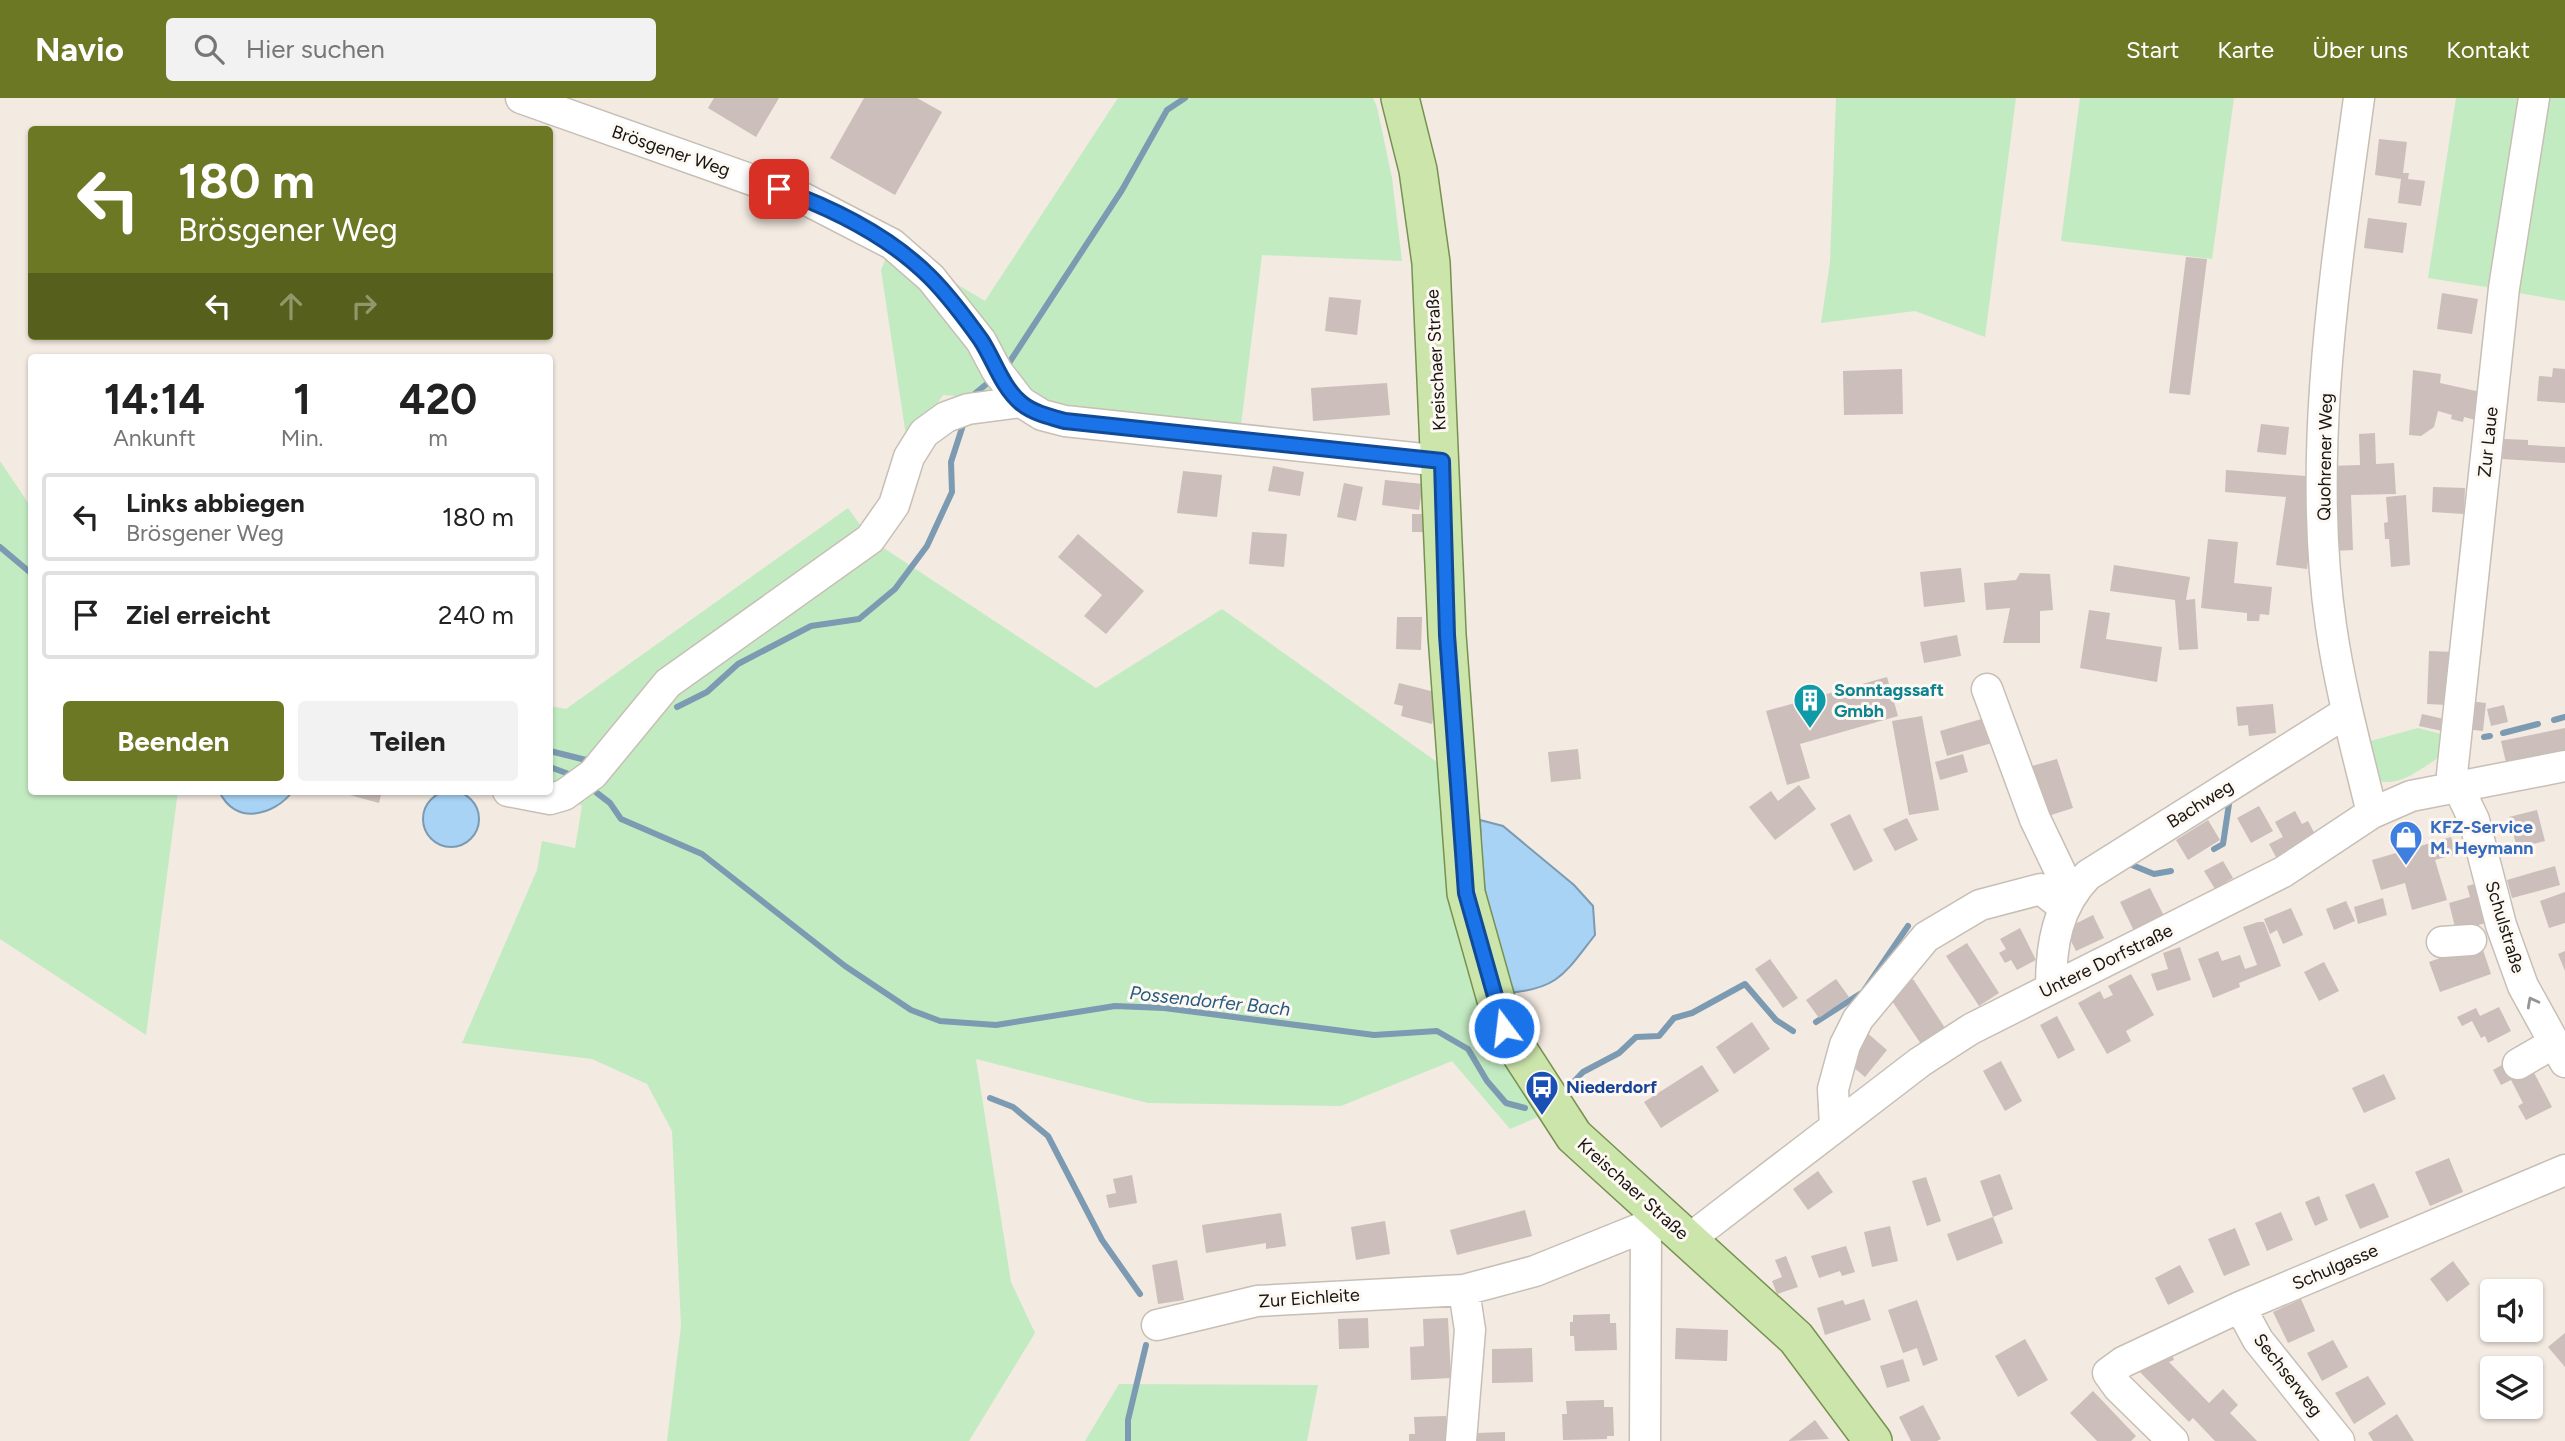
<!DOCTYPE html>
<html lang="de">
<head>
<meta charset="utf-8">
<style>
	:root { --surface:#fff; --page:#f2f2f2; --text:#222; --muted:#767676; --line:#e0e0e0; --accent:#6c7824 }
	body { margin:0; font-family:Figtree,sans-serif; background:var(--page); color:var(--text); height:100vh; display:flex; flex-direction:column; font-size:26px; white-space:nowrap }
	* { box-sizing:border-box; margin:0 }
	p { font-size:23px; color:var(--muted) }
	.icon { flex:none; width:38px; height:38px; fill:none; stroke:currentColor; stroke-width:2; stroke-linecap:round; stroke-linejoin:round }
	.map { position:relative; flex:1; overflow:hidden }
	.panel { position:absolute; left:28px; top:256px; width:525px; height:441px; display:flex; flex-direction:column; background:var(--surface); border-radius:7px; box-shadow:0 2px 5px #0004 }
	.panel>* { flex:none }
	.banner { position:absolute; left:28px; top:28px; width:525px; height:214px; border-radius:7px; box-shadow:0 2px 5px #0004; background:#6c7824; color:#fff; overflow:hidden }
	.controls { position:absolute; left:2480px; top:1181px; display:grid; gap:14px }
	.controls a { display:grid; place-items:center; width:63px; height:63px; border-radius:7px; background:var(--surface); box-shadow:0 2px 5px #0004; font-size:35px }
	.pin { position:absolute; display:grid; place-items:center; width:60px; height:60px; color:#fff; margin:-30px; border-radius:14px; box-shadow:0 4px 10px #0006 }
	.me { position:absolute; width:77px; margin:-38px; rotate:345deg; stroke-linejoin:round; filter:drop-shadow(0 0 5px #0008) }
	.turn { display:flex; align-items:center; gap:24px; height:147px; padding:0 35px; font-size:32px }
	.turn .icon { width:91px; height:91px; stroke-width:2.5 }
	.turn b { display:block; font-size:49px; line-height:60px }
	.lanes { display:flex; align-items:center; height:66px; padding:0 35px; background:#0003; justify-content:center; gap:35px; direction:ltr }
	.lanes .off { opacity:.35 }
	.eta { display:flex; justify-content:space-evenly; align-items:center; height:119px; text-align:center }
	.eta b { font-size:42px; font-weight:700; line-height:49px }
	.primary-button { display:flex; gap:14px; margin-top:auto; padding:14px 35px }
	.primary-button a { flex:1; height:80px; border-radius:7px; background:var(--accent); color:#fff; font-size:28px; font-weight:700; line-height:80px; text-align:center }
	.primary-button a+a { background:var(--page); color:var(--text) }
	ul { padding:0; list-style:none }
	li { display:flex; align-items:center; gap:21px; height:88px; margin:0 14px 10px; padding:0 21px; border:4px solid var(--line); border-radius:7px }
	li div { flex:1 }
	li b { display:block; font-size:26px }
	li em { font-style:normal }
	header { display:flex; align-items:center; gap:42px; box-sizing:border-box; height:98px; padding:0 35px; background:var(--accent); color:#fff }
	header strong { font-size:33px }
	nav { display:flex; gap:38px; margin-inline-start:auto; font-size:24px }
	.search { width:490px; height:63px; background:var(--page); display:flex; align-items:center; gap:18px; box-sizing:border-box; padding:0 24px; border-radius:7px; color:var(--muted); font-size:26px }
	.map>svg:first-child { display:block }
</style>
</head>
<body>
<header>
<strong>Navio</strong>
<div class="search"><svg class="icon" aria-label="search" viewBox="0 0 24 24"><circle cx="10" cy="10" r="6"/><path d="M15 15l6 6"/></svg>Hier suchen</div>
<nav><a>Start</a><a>Karte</a><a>Über uns</a><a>Kontakt</a></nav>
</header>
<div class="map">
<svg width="2565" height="1343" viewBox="0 0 2565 1343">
	<rect width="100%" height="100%" fill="#f3eae1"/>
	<path fill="#c3ebc2" d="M1118 0H1373L1377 9 1392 80 1402 163 1262 157 1240 335 1069 317 1030 298 940 176 985 203Z
		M1836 0H2016L1985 239 1915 213 1821 225 1830 164Z
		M2080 0H2234L2212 161 2061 143Z
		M2456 0H2529L2499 191 2428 180Z
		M2543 0H2565V203L2513 194Z
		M889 153 937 196 1001 287 986 300 943 297 908 351 881 172Z
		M0 363 31 409 32 693H178L146 937 0 841Z
		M848 410 870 441 1096 590 1222 511 1458 679 1543 1017 1510 1031 1452 963 1341 1008 1148 1005 976 961 1011 1184 1035 1235 969 1343H667L681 1228 672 1033 647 986 592 961 462 945 537 772 542 743 575 750 582 708 550 693V608L566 611Z
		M2418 630 2441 636 2440 659C2419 671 2397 693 2372 680L2363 645Z
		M1119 1286 1318 1287 1307 1343H1085Z"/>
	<path fill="#a8d3f5" stroke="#7c9ab1" stroke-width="2" d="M219 693H293C274 718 235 728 219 693Z
		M423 721a28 28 0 1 1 56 0a28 28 0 1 1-56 0Z
		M1480 722 1503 728 1574 787 1593 808 1595 837C1565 875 1559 891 1507 895 1490 833 1481 787 1480 722Z"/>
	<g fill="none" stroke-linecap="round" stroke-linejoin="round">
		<path stroke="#7c9ab1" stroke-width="6" d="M1007 268 1122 92 1167 12 1185 0
			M972 298 989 284
			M0 449 32 476
			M677 609 707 594 738 566 811 528 859 521 895 491 927 448 952 394 951 364 964 324
			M2554 622 2565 619
			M2503 635 2538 626
			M2484 639 2490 638
			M550 653 586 662 593 658
			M550 669 574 678
			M597 695 610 705 621 721 702 756 845 868 911 912 940 923 996 927 1115 908 1164 910 1374 937 1437 933 1468 951 1487 983 1506 1005 1525 1010
			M2214 751 2223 746 2229 706
			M2127 765 2154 776 2171 773
			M1816 924 1863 894 1908 828
			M1561 997 1583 974 1619 955 1636 939 1659 938 1674 920 1692 915 1745 886 1776 922 1793 933
			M990 1000 1013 1009 1048 1038 1102 1142 1140 1196
			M1128 1343V1322L1146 1247"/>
	</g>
	<path fill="#ccbebb" d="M714 0H779L756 39 708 10Z
		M864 0H917L942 14 895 97 830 60Z
		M2379 41 2407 44 2403 75H2409L2408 81 2425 83 2421 108 2398 105 2401 81 2375 77Z
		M2368 120 2407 125 2403 155 2364 150Z
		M2186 159 2207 161 2190 297 2169 295Z
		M2442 195 2478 201 2472 236 2437 231Z
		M1329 199 1361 202 1357 237 1325 233Z
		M2553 270 2565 271V305L2537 303 2539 278 2552 279Z
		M1902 271 1903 316 1844 317 1843 273Z
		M2413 272 2441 276 2440 285 2485 295 2479 323 2464 319 2463 324 2451 321 2452 317 2438 313 2434 329 2421 338 2409 337Z
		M1387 285 1390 317 1313 323 1311 290Z
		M2261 326 2289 329 2286 357 2257 354Z
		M2375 335 2376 366 2394 365 2396 396 2351 397 2353 452 2334 453 2330 368 2360 367 2359 336Z
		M2504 341 2528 342V347L2565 349V365L2502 361Z
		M1273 368 1304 374 1300 398 1268 393Z
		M2226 372 2319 379 2307 471 2276 467 2286 399 2225 394Z
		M1183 373 1222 377 1217 419 1177 415Z
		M1385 382 1423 386 1419 412 1382 407Z
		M1344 385 1363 389 1356 423 1337 419Z
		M2433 389 2465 390 2464 416 2432 414Z
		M2406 397 2410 467 2391 469 2389 441H2385L2384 425 2388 424 2386 399Z
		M1412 416H1429V434H1412Z
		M1252 434 1287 436 1284 469 1249 466Z
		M1078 436 1144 493 1106 536 1084 518 1102 497 1058 459Z
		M2208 441 2238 444 2234 485 2272 489 2269 517 2260 516 2259 523H2247V515L2201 510Z
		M2114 467 2190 479 2186 502 2195 501 2198 551 2179 552 2175 502 2110 493Z
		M1961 470 1965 504 1924 509 1920 474Z
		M2020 475 2050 476 2053 512 2040 513V545H2003L2010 510 1986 512 1984 485 2016 482Z
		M2089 512 2110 515 2106 541 2162 549 2157 584 2080 570Z
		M1397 519H1422L1421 552 1396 551Z
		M1957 537 1961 558 1924 565 1920 544Z
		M2429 553 2454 554 2448 607 2427 606Z
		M1887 579 1898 618 1800 646 1810 680 1787 687 1766 613Z
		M1399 585 1439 595 1432 626 1401 618 1403 608 1394 606Z
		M2468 603 2486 605 2483 633 2465 631Z
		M2273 606 2276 635 2249 638 2248 627 2238 628 2236 609Z
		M2504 607 2508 624 2491 628 2487 611Z
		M2422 616 2444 621 2442 633 2419 628Z
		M1922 618 1939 712 1909 717 1892 623Z
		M1985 620 1992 645 1947 658 1940 633Z
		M2565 630V657L2507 669 2501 643Z
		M1578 651 1581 681 1551 684 1548 654Z
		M1963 656 1968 674 1940 682 1935 664Z
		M2057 661 2073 710 2048 718 2032 668Z
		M1799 687 1816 711 1775 742 1749 709 1771 693 1778 703Z
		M335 693H382L379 705Z
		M2259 708 2273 733 2251 745 2237 720Z
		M2537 712 2545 743 2517 750 2509 719Z
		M2295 713 2302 726 2308 723 2317 740 2277 761 2269 746 2283 739 2275 724Z
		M1850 716 1873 763 1854 773 1830 726Z
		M1907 720 1918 742 1895 753 1883 731Z
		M2208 722 2220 742 2188 762 2176 742Z
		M2451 739 2456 756 2435 762 2447 802 2412 812 2405 785 2381 792 2372 762Z
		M2223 763 2233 780 2215 791 2204 773Z
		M2555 768 2560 787 2512 800 2507 782Z
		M2478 785 2489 824 2475 828 2491 876 2440 894 2429 864 2473 848 2456 833 2449 805 2470 799 2467 788Z
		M2150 790 2164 818 2134 833 2120 804Z
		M2565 794V825L2549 830 2540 803Z
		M2383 800 2387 817 2358 826 2354 809Z
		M2346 803 2355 823 2334 832 2326 811Z
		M2291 810 2303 837 2283 846 2277 832 2270 836 2264 821Z
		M2093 817 2104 840 2076 853 2065 831Z
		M2258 824H2264L2281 868 2239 885 2240 889 2213 900 2198 861 2218 853 2222 863 2240 857 2245 871 2257 867 2243 829Z
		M2020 830 2036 862 2017 872 2011 862 2005 865 1999 855 2006 851 2000 841Z
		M1967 845 1999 895 1979 908 1946 858Z
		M2180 849 2191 882 2157 893 2151 876 2168 871 2163 855Z
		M2565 853V873L2558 856Z
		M1770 861 1798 900 1783 910 1755 871Z
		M2324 864 2339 893 2319 903 2304 874Z
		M2131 876 2154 917 2126 933 2131 943 2107 956 2078 905 2100 893 2104 901 2113 897 2108 888Z
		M1836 881 1849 899 1819 920 1806 902Z
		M1913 881 1945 930 1921 946 1888 897Z
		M2499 909 2511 933 2488 945 2485 938 2481 940 2472 923 2462 928 2457 919 2476 910 2480 918Z
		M2057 918 2075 952 2058 961 2040 927Z
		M1752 924 1770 951 1734 976 1716 949Z
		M1865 933 1887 952 1865 979 1846 963Z
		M2511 962 2532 971 2552 1009 2526 1022 2518 1008 2523 1005 2511 982 2501 987 2493 972Z
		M2001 963 2022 1003 2005 1013 1983 973Z
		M1702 967 1719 993 1661 1030 1644 1004Z
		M2384 976 2396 1001 2364 1015 2352 990Z
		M2449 1060 2463 1094 2430 1108 2415 1074Z
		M1818 1073 1833 1094 1808 1112 1793 1091Z
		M2000 1076 2013 1111 1993 1119 1980 1083Z
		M1132 1077 1137 1105 1109 1110 1106 1097 1116 1095 1113 1081Z
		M1926 1079 1941 1123 1927 1128 1912 1083Z
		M2374 1085 2389 1119 2360 1131 2345 1097Z
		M2319 1098 2328 1122 2315 1128 2305 1104Z
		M1525 1112 1532 1138 1457 1157 1450 1132Z
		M2281 1114 2293 1142 2267 1153 2255 1125Z
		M1281 1115 1286 1148 1266 1151V1145L1206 1155 1202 1127Z
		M1993 1119 2003 1145 1957 1163 1947 1136Z
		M1385 1123 1390 1156 1356 1162 1351 1129Z
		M1890 1128 1898 1163 1872 1169 1864 1134Z
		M2235 1130 2250 1167 2224 1178 2208 1141Z
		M1846 1148 1855 1174 1842 1178 1840 1173 1819 1180 1811 1158Z
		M1786 1158 1798 1189 1777 1196 1772 1183 1782 1179 1775 1162Z
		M1177 1162 1184 1202 1158 1206 1152 1167Z
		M2453 1163 2470 1186 2447 1204 2430 1181Z
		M2180 1167 2194 1194 2168 1207 2155 1180Z
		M1864 1201 1871 1222 1825 1237 1817 1210 1843 1202 1845 1207Z
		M2301 1201 2315 1233 2288 1245 2273 1214Z
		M1917 1202 1938 1262 1923 1268 1917 1250 1903 1255 1888 1212Z
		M1610 1216V1225H1616L1617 1252 1575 1253 1574 1238H1570V1224H1573V1217Z
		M1368 1220 1369 1250 1339 1251 1338 1221Z
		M1448 1220 1451 1280 1411 1282 1410 1249 1424 1248 1423 1221Z
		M1676 1230 1728 1232 1727 1263 1675 1261Z
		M2565 1235V1269L2548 1249Z
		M2025 1241 2048 1282 2018 1299 1995 1258Z
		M2333 1242 2348 1269 2322 1283 2307 1255Z
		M1532 1250 1533 1284 1492 1285V1251Z
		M2170 1251 2174 1262 2169 1264 2209 1305 2223 1291 2238 1307 2230 1315 2257 1343H2215L2193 1320 2189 1324 2137 1271Z
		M1903 1261 1910 1283 1887 1290 1880 1268Z
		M2368 1278 2386 1306 2354 1326 2335 1295Z
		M2093 1293 2136 1338 2131 1343H2097L2070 1315Z
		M1604 1302V1309H1613L1614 1338H1607V1341L1563 1342 1562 1316H1567L1566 1303Z
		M1923 1307 1941 1341 1937 1343H1911L1899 1319Z
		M2397 1316 2414 1343H2373L2368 1335Z
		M1446 1318 1447 1343H1409V1336H1415L1414 1319Z
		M1815 1322 1829 1341 1788 1343Z
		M1505 1334V1343H1477V1335Z"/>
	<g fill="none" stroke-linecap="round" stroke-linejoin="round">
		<defs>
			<path id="minor" d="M521 0 803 100 892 146 931 180 981 243 997 273 1021 304 1042 317 1065 323 1442 363
				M2359 0C2336 171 2306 356 2331 528 2340 591 2357 653 2372 715
				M2534 0 2504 190 2452 676 2474 722 2501 827 2523 888 2565 964
				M1987 591 2035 721 2070 794
				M508 693 550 701 564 697 593 676 668 585 870 441 894 407 909 359 924 335 946 319 968 311 1021 304
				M2442 844 2471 842
				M2051 889C2051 847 2057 808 2088 777L2347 614
				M2518 966 2554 945
				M1835 1028 1833 991 1845 947 1858 921 1926 839 1980 807 2041 791 2065 810
				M1688 1142 1920 964 1971 931 2283 774 2372 715 2411 698 2565 668
				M2240 1209 2258 1242 2339 1343
				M1157 1227 1257 1203 1464 1192 1535 1173 1664 1121
				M1461 1343 1470 1232 1464 1192
				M1645 1343 1646 1129
				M2173 1343 2118 1289 2108 1275 2123 1264 2240 1209 2565 1072"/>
			<path id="major" d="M1400 0 1418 72 1431 165 1447 537 1466 795 1504 930 1574 1038 1796 1240 1873 1343"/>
		</defs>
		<use href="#minor" stroke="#c7bfb5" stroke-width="33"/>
		<use href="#major" stroke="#779151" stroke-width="40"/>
		<use href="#minor" stroke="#fff" stroke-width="30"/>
		<use href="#major" stroke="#cce5ab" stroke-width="37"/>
	</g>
	<defs><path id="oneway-chevron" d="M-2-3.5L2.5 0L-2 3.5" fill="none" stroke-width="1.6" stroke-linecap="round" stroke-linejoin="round" transform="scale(1.75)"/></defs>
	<use stroke="#979594" href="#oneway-chevron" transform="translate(2532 904) rotate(-118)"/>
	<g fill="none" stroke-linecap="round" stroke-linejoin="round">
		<defs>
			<path id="route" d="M779 91C832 110 890 139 930 179 948 197 966 221 981 242 994 262 1002 289 1021 305 1033 315 1050 319 1065 323L1442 363 1447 537 1466 795 1504 930"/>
		</defs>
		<use href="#route" stroke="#114b97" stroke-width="18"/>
		<use href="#route" stroke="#1a73e8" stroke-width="12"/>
	</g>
	<defs>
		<symbol id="building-pin" viewBox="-11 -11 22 30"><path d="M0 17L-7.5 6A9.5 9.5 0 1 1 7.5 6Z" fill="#0f9aa8" stroke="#fef8f3"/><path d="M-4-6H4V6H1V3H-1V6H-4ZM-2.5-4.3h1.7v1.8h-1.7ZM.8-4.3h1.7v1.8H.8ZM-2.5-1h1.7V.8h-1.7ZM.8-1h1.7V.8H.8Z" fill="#fff"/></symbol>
		<symbol id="shop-pin" viewBox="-11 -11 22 30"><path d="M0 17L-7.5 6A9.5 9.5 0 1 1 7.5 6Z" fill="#3f7fe0" stroke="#fef8f3"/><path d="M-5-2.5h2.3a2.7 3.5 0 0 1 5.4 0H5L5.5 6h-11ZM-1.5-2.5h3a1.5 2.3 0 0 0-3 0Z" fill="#fff"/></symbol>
		<symbol id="bus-pin" viewBox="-11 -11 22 30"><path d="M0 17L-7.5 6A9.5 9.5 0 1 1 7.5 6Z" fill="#1a4fb4" stroke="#fef8f3"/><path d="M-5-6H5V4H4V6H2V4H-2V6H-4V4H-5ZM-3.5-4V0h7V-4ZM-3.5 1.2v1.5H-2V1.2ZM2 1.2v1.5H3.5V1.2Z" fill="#fff"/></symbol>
	</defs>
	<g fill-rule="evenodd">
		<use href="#building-pin" x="1791" y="583" width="38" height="52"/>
		<use href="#shop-pin" x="2387" y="720" width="38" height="52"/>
		<use href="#bus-pin" x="1523" y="970" width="38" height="52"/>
	</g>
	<g text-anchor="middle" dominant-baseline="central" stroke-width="6" stroke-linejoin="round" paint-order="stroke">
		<g font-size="18" fill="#171411" stroke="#fef8f3">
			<text transform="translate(671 53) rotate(19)">Brösgener Weg</text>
			<text transform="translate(1436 262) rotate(-93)">Kreischaer Straße</text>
			<text transform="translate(2488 344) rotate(-84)">Zur Laue</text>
			<text transform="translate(2325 359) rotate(-89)">Quohrener Weg</text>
			<text transform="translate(2200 706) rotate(-32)">Bachweg</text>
			<text transform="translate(2505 829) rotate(73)">Schulstraße</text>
			<text transform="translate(2106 863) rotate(-26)">Untere Dorfstraße</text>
			<text transform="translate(1633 1091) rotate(42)">Kreischaer Straße</text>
			<text transform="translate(2335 1169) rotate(-23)">Schulgasse</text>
			<text transform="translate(1309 1200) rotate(-4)">Zur Eichleite</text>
			<text transform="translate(2288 1277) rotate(52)">Sechserweg</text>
		</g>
		<g font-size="18" font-weight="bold" fill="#0d838f" stroke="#fef8f3" text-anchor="start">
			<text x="1834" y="592">Sonntagssaft<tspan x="1834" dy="21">Gmbh</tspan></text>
		</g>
		<g font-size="18" font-weight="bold" fill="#366cbe" stroke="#fef8f3" text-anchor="start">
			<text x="2430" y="729">KFZ-Service<tspan x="2430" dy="21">M. Heymann</tspan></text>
		</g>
		<g font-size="18" font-weight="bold" fill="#164399" stroke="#fef8f3" text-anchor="start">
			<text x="1566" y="989">Niederdorf</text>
		</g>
		<g font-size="19" font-style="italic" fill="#255b80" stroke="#fef8f3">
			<text transform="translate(1210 903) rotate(6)">Possendorfer Bach</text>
		</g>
	</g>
</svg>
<div class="controls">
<a><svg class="icon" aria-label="sound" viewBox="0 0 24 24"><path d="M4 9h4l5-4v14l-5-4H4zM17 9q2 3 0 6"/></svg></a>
<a><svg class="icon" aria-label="layers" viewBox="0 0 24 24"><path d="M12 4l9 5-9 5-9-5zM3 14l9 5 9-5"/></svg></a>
</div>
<div class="pin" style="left:779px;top:91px;background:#d93025"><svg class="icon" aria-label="arrive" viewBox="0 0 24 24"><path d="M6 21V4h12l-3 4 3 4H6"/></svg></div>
<svg class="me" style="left:1504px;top:930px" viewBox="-20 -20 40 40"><circle r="17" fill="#1a73e8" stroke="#fff" stroke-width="3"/><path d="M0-11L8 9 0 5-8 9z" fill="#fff"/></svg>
<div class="banner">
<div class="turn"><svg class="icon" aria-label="left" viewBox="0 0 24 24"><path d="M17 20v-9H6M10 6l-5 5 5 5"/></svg><div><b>180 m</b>Brösgener Weg</div></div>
<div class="lanes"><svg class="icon" aria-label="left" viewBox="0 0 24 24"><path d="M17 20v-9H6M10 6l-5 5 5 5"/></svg><svg class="icon off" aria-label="ahead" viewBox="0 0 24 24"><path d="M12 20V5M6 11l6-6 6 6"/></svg><svg class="icon off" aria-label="right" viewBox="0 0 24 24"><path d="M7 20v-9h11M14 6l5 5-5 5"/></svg></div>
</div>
<section class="panel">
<div class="eta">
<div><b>14:14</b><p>Ankunft</p></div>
<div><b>1</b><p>Min.</p></div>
<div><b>420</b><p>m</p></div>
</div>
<ul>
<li><svg class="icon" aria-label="left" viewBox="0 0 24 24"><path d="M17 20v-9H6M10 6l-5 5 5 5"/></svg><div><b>Links abbiegen</b><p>Brösgener Weg</p></div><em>180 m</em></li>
<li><svg class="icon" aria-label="arrive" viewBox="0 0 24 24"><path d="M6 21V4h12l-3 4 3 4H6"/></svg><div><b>Ziel erreicht</b></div><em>240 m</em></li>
</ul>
<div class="primary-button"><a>Beenden</a><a>Teilen</a></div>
</section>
</div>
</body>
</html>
